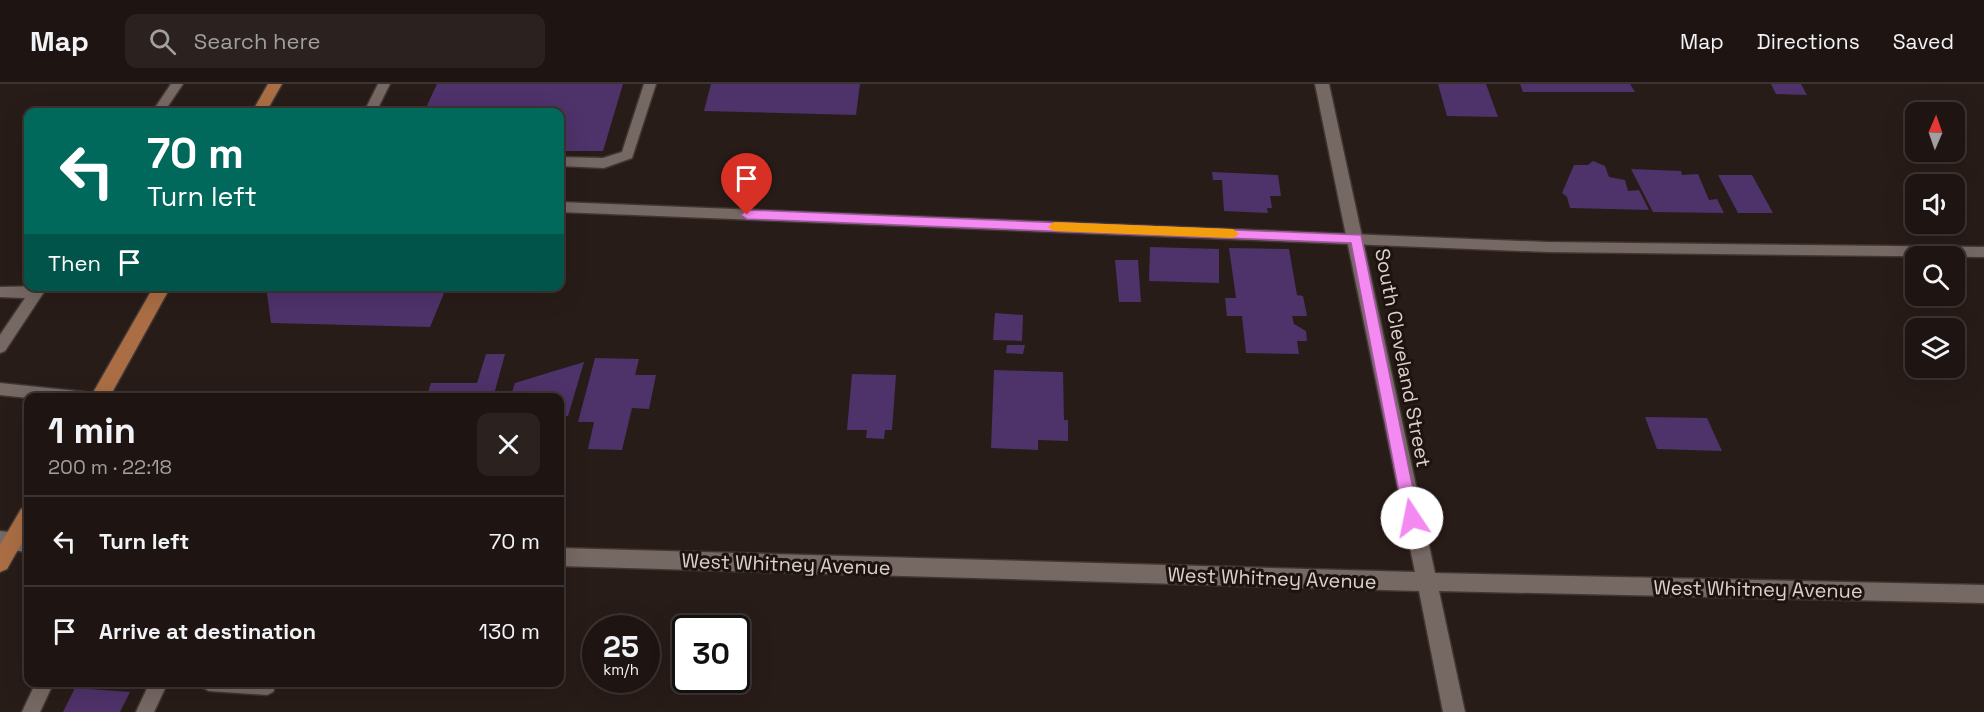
<!DOCTYPE html>
<html lang="en">
<head>
<meta charset="utf-8">
<style>
	:root { --surface:#1e1512; --page:#2b2220; --text:#f1f3f6; --muted:#a19f9f; --line:#3c3432 }
	body { margin:0; font-family:"Space Grotesk",sans-serif; background:var(--page); color:var(--text); height:100vh; display:flex; flex-direction:column; font-size:22px; white-space:nowrap }
	* { box-sizing:border-box; margin:0 }
	p { font-size:20px; color:var(--muted) }
	.icon { flex:none; width:33px; height:33px; fill:none; stroke:currentColor; stroke-width:2; stroke-linecap:round; stroke-linejoin:round }
	.map { position:relative; flex:1; overflow:hidden }
	.side { position:absolute; left:24px; top:309px; width:540px; height:294px; display:flex; flex-direction:column; background:var(--surface); border-radius:12px; box-shadow:0 6px 24px #0002,0 0 0 2px var(--line) }
	.side>* { flex:none }
	.top-card { position:absolute; left:24px; top:24px; width:540px; height:183px; border-radius:12px; box-shadow:0 6px 24px #0002,0 0 0 2px var(--line); background:#00695c; color:#fff; overflow:hidden }
	.needle { width:39px; rotate:2deg }
	.buttons { position:absolute; left:1905px; top:18px; display:grid; gap:12px }
	.buttons a { display:grid; place-items:center; width:60px; height:60px; border-radius:12px; background:var(--surface); box-shadow:0 6px 24px #0002,0 0 0 2px var(--line); font-size:30px }
	.speed { position:absolute; left:582px; top:531px; display:flex; gap:12px; font-size:30px; font-weight:700; text-align:center }
	.speed>* { display:grid; place-content:center; width:78px; height:78px; border-radius:50%; background:var(--surface); box-shadow:0 6px 24px #0002,0 0 0 2px var(--line); line-height:1 }
	.speed small { font-size:15px; font-weight:400 }
	.speed .limit { border:3px solid #111; border-radius:9px; background:#fff; color:#111 }
	.pin { position:absolute; display:grid; place-items:center; width:51px; height:51px; color:#fff; margin:-62px -26px; border-radius:50% 50% 50% 0; rotate:-45deg; box-shadow:0 0 6px #0007 }
	.pin .icon { rotate:45deg }
	.me { position:absolute; width:66px; margin:-33px; rotate:349deg; stroke-linejoin:round; filter:drop-shadow(0 0 4px #0008) }
	.turn { display:flex; align-items:center; gap:21px; height:126px; padding:0 24px; font-size:27px }
	.turn .icon { width:78px; height:78px; stroke-width:2.5 }
	.turn b { display:block; font-size:42px; line-height:51px }
	.then { display:flex; align-items:center; height:57px; padding:0 24px; background:#0003; gap:12px; font-size:22px }
	.round { display:grid; place-items:center; flex:none; width:63px; height:63px; border-radius:12px; background:var(--page) }
	.head { display:flex; align-items:center; justify-content:space-between; height:102px; padding:0 24px }
	h1 { font-size:36px; font-weight:600; line-height:45px }
	ul { padding:0; list-style:none }
	li { display:flex; align-items:center; gap:18px; height:90px; padding:0 24px; border-top:2px solid var(--line) }
	li div { flex:1 }
	li b { display:block; font-size:22px }
	li em { font-style:normal }
	header { display:flex; align-items:center; gap:36px; box-sizing:border-box; height:84px; padding:0 30px; background:var(--surface); border-bottom:2px solid var(--line) }
	header strong { font-size:28px }
	nav { display:flex; gap:33px; margin-inline-start:auto; font-size:21px }
	.search { width:420px; height:54px; background:var(--page); display:flex; align-items:center; gap:15px; box-sizing:border-box; padding:0 21px; border-radius:12px; color:var(--muted); font-size:22px }
	.map>svg:first-child { display:block }
</style>
</head>
<body>
<header>
<strong>Map</strong>
<div class="search"><svg class="icon" aria-label="search" viewBox="0 0 24 24"><circle cx="10" cy="10" r="6"/><path d="M15 15l6 6"/></svg>Search here</div>
<nav><a>Map</a><a>Directions</a><a>Saved</a></nav>
</header>
<div class="map">
<svg width="1984" height="628" viewBox="0 0 1984 628">
	<rect width="100%" height="100%" fill="#281c18"/>
	<path fill="#4e326a" d="M437 0H623L603 67H560V28H424Z
		M711 0H860L856 31 704 27Z
		M1438 0H1486L1498 33 1447 32Z
		M1520 0H1630L1635 8H1523Z
		M1771 0H1801L1807 11 1776 10Z
		M1593 77 1605 82 1609 93 1625 96 1628 107 1639 106 1649 126 1570 124 1567 113 1562 109 1574 81H1588Z
		M1631 85 1681 87 1682 91 1698 90 1709 116 1717 115 1724 129 1653 128Z
		M1212 88 1278 91 1281 112H1270L1272 124H1267L1268 129 1224 127 1222 96H1213Z
		M1718 91H1752L1773 129H1738Z
		M1150 163 1219 165V199L1149 197Z
		M1229 164 1289 165 1297 211 1303 212 1307 232H1292L1294 240 1306 247 1307 257H1297L1299 270 1246 269 1242 232H1227L1225 214H1236Z
		M1115 176H1138L1141 218H1119Z
		M266 202H447L430 243 271 239Z
		M995 229 1023 231 1022 257 993 256Z
		M1007 261H1025L1023 270 1006 269Z
		M486 270H505L493 314H426L431 299H477Z
		M595 274 639 275 635 291H656L649 325 632 324 622 366 588 365 594 338H578Z
		M584 278 568 332H560V314H510L515 299Z
		M994 286 1063 288 1064 336H1068V357L1038 356V366L991 364Z
		M852 290 896 291 892 346H885L884 355 866 354 867 346H847Z
		M1645 333 1707 334 1722 367 1657 365Z
		M75 604 130 608 120 628H63Z"/>
	<g fill="none" stroke-linecap="round" stroke-linejoin="round">
		<defs>
			<path id="lane" d="M171 0H183L164 28H152Z
				M378 0H390L376 28H364Z
				M644 0H656L632 74 604 84 560 82V73L603 74 622 68Z
				M560 118 1547 158 1984 163V173L1547 168 560 128Z
				M48 202 5 267 0 269V251L25 214 0 213V203Z
				M0 299 86 308 93 314H28L0 311Z
				M36 598H54L40 628H22Z
				M150 598H168L154 628H136Z
				M200 598H277L273 608 267 611 209 607 203 604Z"/>
			<path id="street" d="M1315 0H1329L1435 489 1984 501V519L1439 507 1465 628H1443L1419 507 560 482V464L1415 488Z
				M0 447 28 450V468L0 465Z"/>
			<path id="primary" d="M268 0H282L266 28H252Z
				M154 202H171L109 314H90Z
				M28 422V448L7 485 0 488V461L21 425Z"/>
		</defs>
		<use href="#lane" stroke="#403734" stroke-width="3"/>
		<use href="#street" stroke="#403734" stroke-width="3"/>
		<use href="#primary" stroke="#403734" stroke-width="3"/>
		<use href="#lane" fill="#766863" fill-rule="evenodd"/>
		<use href="#street" fill="#766863" fill-rule="evenodd"/>
		<use href="#primary" fill="#ab6e44" fill-rule="evenodd"/>
	</g>
	<path fill="#f389f1" stroke="#9e599d" stroke-width="1.5" d="M747 126 1361 151 1419 434 1412 441 1404 434 1351 159 747 135 741 131Z"/>
	<path fill="#f59e0b" d="M1054 138 1233 145 1239 150 1233 154 1054 147 1048 143Z"/>
	<g text-anchor="middle" dominant-baseline="central" stroke-width="6" stroke-linejoin="round" paint-order="stroke">
		<g font-size="20" fill="#d9d1ce" stroke="#1e130f">
			<text transform="translate(1403 274) rotate(79)">South Cleveland Street</text>
			<text transform="translate(786 480) rotate(2)">West Whitney Avenue</text>
			<text transform="translate(1272 494) rotate(2)">West Whitney Avenue</text>
			<text transform="translate(1758 505) rotate(1)">West Whitney Avenue</text>
		</g>
	</g>
</svg>
<div class="buttons">
<a><svg class="needle" viewBox="-14 -14 28 28"><path d="M0-13l5 13h-10z" fill="#e53935"/><path d="M0 13l5-13h-10z" fill="#a19f9f"/></svg></a>
<a><svg class="icon" aria-label="sound" viewBox="0 0 24 24"><path d="M4 9h4l5-4v14l-5-4H4zM17 9q2 3 0 6"/></svg></a>
<a><svg class="icon" aria-label="search" viewBox="0 0 24 24"><circle cx="10" cy="10" r="6"/><path d="M15 15l6 6"/></svg></a>
<a><svg class="icon" aria-label="layers" viewBox="0 0 24 24"><path d="M12 4l9 5-9 5-9-5zM3 14l9 5 9-5"/></svg></a>
</div>
<div class="speed"><div>25<small>km/h</small></div><div class="limit">30</div></div>
<div class="pin" style="left:747px;top:131px;background:#d93025"><svg class="icon" aria-label="arrive" viewBox="0 0 24 24"><path d="M6 21V4h12l-3 4 3 4H6"/></svg></div>
<svg class="me" style="left:1412px;top:434px" viewBox="-20 -20 40 40"><circle r="19" fill="#fff"/><path d="M0-13L10 11 0 6-10 11z" fill="#f389f1"/></svg>
<div class="top-card">
<div class="turn"><svg class="icon" aria-label="left" viewBox="0 0 24 24"><path d="M17 20v-9H6M10 6l-5 5 5 5"/></svg><div><b>70 m</b>Turn left</div></div>
<div class="then">Then<svg class="icon" aria-label="arrive" viewBox="0 0 24 24"><path d="M6 21V4h12l-3 4 3 4H6"/></svg></div>
</div>
<section class="side">
<div class="head"><div><h1>1 min</h1><p>200 m · 22:18</p></div><a class="round"><svg class="icon" aria-label="close" viewBox="0 0 24 24"><path d="M6 6l12 12M18 6L6 18"/></svg></a></div>
<ul>
<li><svg class="icon" aria-label="left" viewBox="0 0 24 24"><path d="M17 20v-9H6M10 6l-5 5 5 5"/></svg><div><b>Turn left</b></div><em>70 m</em></li>
<li><svg class="icon" aria-label="arrive" viewBox="0 0 24 24"><path d="M6 21V4h12l-3 4 3 4H6"/></svg><div><b>Arrive at destination</b></div><em>130 m</em></li>
</ul>
</section>
</div>
</body>
</html>
